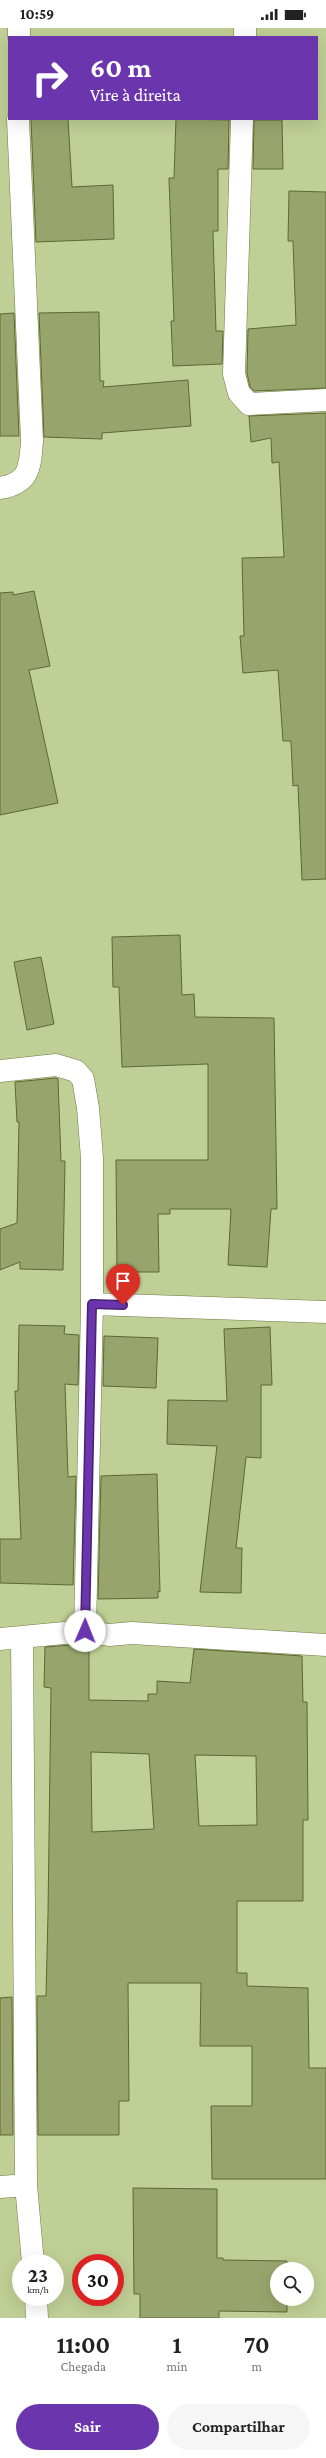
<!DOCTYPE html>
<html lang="pt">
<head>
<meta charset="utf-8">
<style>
	:root { --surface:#fff; --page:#f6f6f6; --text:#222; --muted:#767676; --accent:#6b36ad }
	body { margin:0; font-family:"Crimson Pro",serif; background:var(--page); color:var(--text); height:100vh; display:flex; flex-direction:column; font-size:15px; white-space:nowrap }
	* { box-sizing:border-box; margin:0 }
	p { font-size:13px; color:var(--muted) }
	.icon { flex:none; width:22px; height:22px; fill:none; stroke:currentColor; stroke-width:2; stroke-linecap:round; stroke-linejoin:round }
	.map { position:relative; height:2290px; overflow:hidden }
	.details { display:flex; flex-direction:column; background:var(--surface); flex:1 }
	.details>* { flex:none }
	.banner { position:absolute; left:8px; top:8px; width:310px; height:84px; border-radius:0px; box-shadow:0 4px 16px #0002; background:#6b36ad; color:#fff; overflow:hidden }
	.tools { position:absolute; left:270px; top:2234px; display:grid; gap:8px }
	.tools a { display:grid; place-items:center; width:44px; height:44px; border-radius:50%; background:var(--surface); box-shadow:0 4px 16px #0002; font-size:20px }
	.speed { position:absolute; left:12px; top:2226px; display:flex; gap:8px; font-size:20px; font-weight:700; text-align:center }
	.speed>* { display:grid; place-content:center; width:52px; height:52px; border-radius:50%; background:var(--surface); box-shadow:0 4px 16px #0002; line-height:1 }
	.speed small { font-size:10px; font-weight:400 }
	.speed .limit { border:6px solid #d22; background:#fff; color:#111 }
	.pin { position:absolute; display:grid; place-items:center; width:34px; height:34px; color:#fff; margin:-41px -17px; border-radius:50% 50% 50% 0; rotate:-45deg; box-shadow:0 0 4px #0007 }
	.pin .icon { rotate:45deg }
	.me { position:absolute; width:44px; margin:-22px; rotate:1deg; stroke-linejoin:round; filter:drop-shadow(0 0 3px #0008) }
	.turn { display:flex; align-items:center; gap:14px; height:84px; padding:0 16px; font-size:18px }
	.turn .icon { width:52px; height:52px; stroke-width:2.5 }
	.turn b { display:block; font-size:28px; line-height:34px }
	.eta { display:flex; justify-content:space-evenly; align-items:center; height:68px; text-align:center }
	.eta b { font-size:24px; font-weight:700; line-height:28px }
	.action { display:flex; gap:8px; margin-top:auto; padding:8px 16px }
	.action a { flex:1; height:46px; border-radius:24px; background:var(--accent); color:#fff; font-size:16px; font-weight:700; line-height:46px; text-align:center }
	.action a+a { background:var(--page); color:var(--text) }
	.status { display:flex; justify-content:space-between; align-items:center; height:28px; padding:0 20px; background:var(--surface); direction:ltr }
	.status svg { height:11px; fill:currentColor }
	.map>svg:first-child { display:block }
</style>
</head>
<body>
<div class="status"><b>10:59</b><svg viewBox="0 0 49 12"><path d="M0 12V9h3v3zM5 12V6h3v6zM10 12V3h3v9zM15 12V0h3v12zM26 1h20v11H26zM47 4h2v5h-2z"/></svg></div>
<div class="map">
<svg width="326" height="2290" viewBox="0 0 326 2290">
	<rect width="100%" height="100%" fill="#c0cf95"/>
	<path fill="#97a56d" stroke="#5c6832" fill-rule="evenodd" d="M31 91H68L72 159 113 157 114 211 36 214Z
		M176 91 229 92 228 141H218V203H213L216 303H223L222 336 173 338 171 293H174L169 150H174Z
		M254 92H282L283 141H253Z
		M289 163 326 164V360L254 363 250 359 247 345 248 301 296 297 293 213H288Z
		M99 284 100 353H104L103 359 188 352 191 398 102 405V411L44 409 39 285Z
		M14 285 19 408H0V286Z
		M326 385V851L302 852 298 757 293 758 291 713H283L278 642 243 645 240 608H244L242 530 284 529 279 434 272 435 271 410 251 414 249 388Z
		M34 563 50 638 29 642 58 775 0 787V565L13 564V567Z
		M180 907 182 967 194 966 195 989 274 990 277 1181H271L267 1239 228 1237 231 1181H170V1186H158L159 1244H117L116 1132H208V1036L122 1039 119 959H113L112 909Z
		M41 929 54 996 27 1002 14 934Z
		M56 1050 58 1051 61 1133H65L63 1242 20 1241V1234L0 1242V1201L17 1195 19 1094H17L15 1054Z
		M19 1297 65 1298 64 1306 79 1307 78 1357 65 1356 68 1449 76 1448 73 1557 0 1555V1511H21L15 1363H18Z
		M270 1299 272 1357H261V1430L246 1429 236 1520H242L241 1565 200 1564 217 1418 167 1416 168 1372 227 1373 224 1301Z
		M104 1308 158 1310 156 1360 103 1358Z
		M157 1446 160 1564 158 1563V1570L98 1571 101 1448Z
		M85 1616H89V1672L148 1673V1666H157V1653L190 1655 194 1621 302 1628 303 1674H307L308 1792H303V1873H237V1945H247V1958L308 1960 309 2040H326V2151H212L211 2078H252V2018H200L201 1955H128L129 2073H119V2107H38L37 1968H46L48 1886 51 1660 44 1659 45 1619ZM91 1724 149 1726 154 1801 92 1804ZM195 1727 256 1728 257 1797 199 1798Z
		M12 1969 13 2107H0V1970Z
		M133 2160 217 2161V2230H223V2232L287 2233V2241H277V2271H287V2284L219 2283V2290H140V2266H134Z"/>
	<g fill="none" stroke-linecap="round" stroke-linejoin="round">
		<defs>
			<path id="minor" d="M19 9V0
				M245 9V0
				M242 91 234 346 239 365 249 376 326 372
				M0 460C30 455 30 439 32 413L18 91
				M0 1043 56 1037 76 1043 83 1051 88 1080 92 1130V1276L85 1603
				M92 1276 326 1284
				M22 1609 26 2157 33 2235
				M0 1611 85 1603 109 1607 132 1605 326 1617
				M0 2159 26 2157
				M36 2269 37 2290"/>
		</defs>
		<use href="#minor" stroke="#6e7a44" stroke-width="23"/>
		<use href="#minor" stroke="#fff" stroke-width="22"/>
	</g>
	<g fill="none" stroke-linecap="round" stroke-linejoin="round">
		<defs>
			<path id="route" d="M85 1603 92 1276 123 1277"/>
		</defs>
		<use href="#route" stroke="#462370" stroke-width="10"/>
		<use href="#route" stroke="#6b36ad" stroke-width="7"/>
	</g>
</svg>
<div class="tools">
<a><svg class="icon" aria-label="search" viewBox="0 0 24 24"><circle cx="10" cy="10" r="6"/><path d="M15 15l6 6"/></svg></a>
</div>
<div class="speed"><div>23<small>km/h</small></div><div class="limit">30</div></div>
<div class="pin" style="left:123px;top:1277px;background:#d93025"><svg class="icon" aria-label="arrive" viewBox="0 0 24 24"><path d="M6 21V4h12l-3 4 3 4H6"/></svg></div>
<svg class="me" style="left:85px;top:1603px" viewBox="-20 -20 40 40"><circle r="19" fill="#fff"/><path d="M0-13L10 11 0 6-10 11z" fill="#6b36ad"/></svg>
<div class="banner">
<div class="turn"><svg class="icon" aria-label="right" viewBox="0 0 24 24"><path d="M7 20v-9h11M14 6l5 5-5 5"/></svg><div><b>60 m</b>Vire à direita</div></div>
</div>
</div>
<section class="details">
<div class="eta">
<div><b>11:00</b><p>Chegada</p></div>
<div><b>1</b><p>min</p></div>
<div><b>70</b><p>m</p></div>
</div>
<div class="action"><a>Sair</a><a>Compartilhar</a></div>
</section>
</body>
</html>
